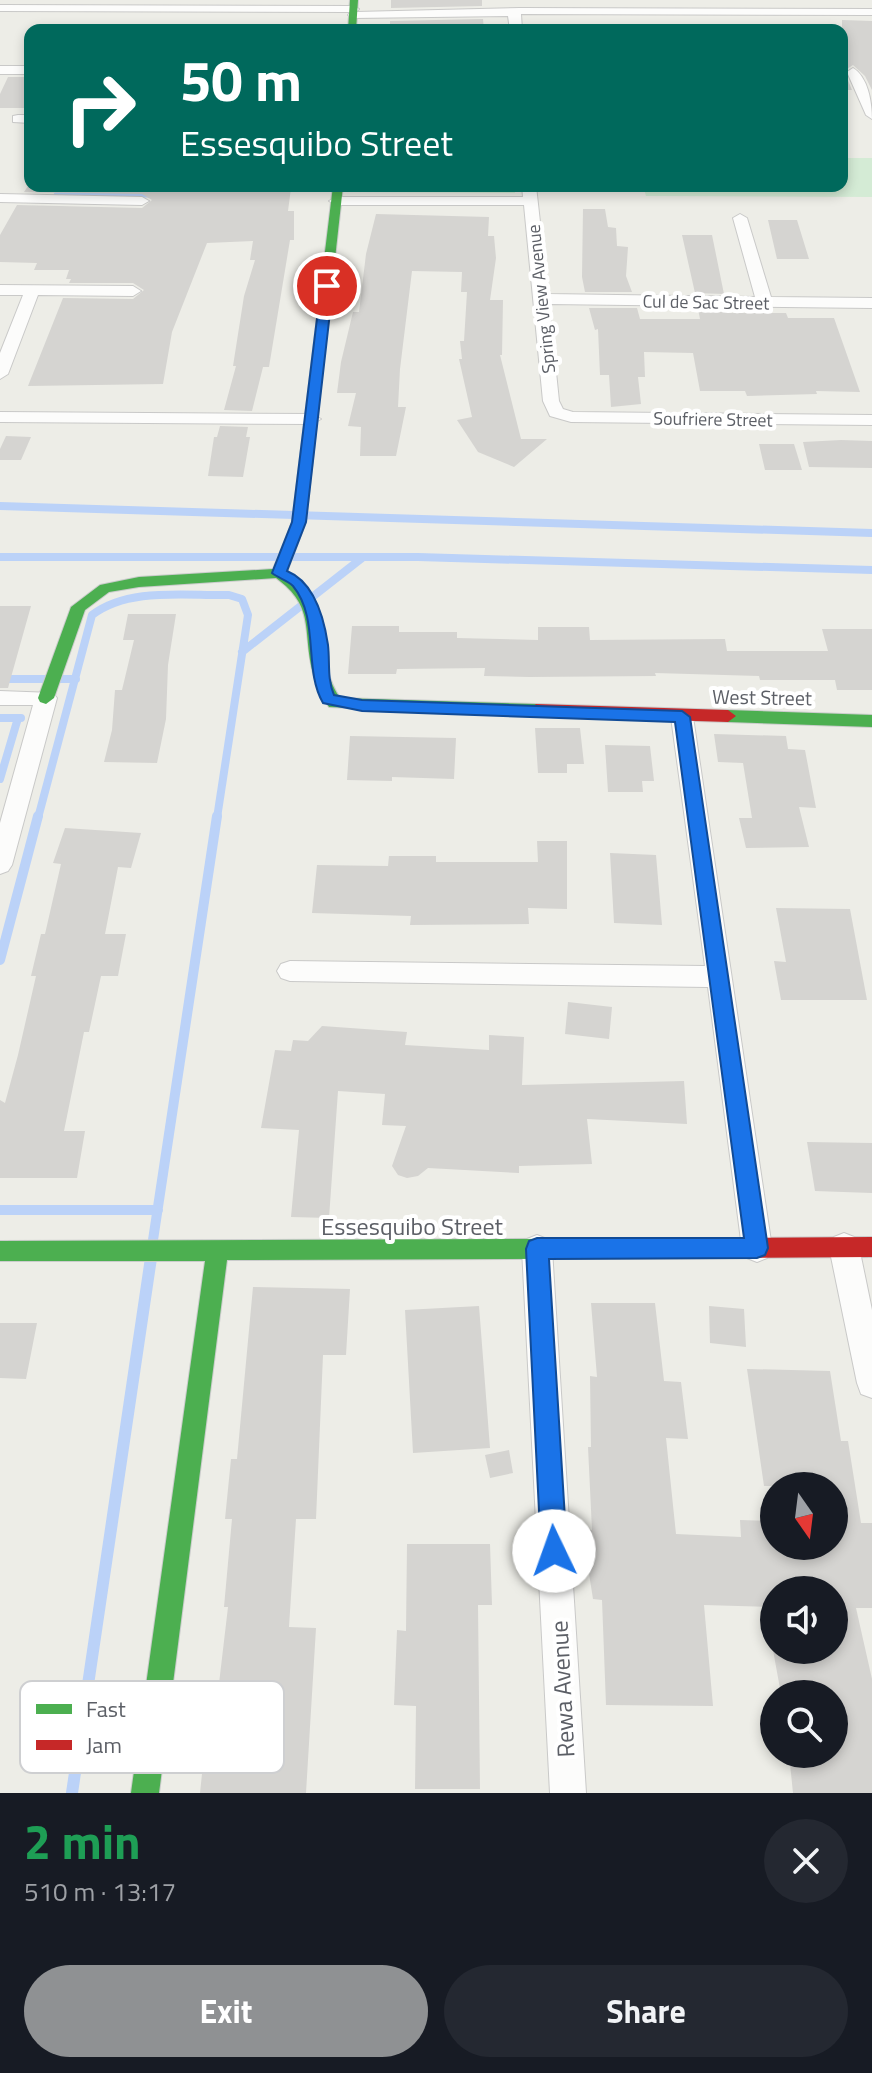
<!DOCTYPE html>
<html lang="en">
<head>
<meta charset="utf-8">
<style>
	:root { --surface:#171b24; --page:#242831; --text:#f1f3f6; --muted:#9ea1a6; --accent:#8f9193 }
	body { margin:0; font-family:"Titillium Web",sans-serif; background:var(--page); color:var(--text); height:100vh; display:flex; flex-direction:column; font-size:30px; white-space:nowrap }
	* { box-sizing:border-box; margin:0 }
	p { font-size:26px; color:var(--muted) }
	.icon { flex:none; width:44px; height:44px; fill:none; stroke:currentColor; stroke-width:2; stroke-linecap:round; stroke-linejoin:round }
	.map { position:relative; height:1793px; overflow:hidden }
	.sheet { display:flex; flex-direction:column; background:var(--surface); flex:1 }
	.sheet>* { flex:none }
	.top-card { position:absolute; left:24px; top:24px; width:824px; height:168px; border-radius:16px; box-shadow:0 4px 12px #0003; background:#00695c; color:#fff; overflow:hidden }
	.needle { width:52px; rotate:166deg }
	.fabs { position:absolute; left:760px; top:1472px; display:grid; gap:16px }
	.fabs a { display:grid; place-items:center; width:88px; height:88px; border-radius:50%; background:var(--surface); box-shadow:0 4px 12px #0003; font-size:40px }
	.pin { position:absolute; display:grid; place-items:center; width:68px; height:68px; color:#fff; margin:-34px; border:4px solid #fff; border-radius:50%; box-shadow:0 2px 8px #0007 }
	.me { position:absolute; width:88px; margin:-44px; rotate:357deg; stroke-linejoin:round; filter:drop-shadow(0 0 6px #0008) }
	.turn { display:flex; align-items:center; gap:28px; height:168px; padding:0 24px; font-size:36px }
	.turn .icon { width:104px; height:104px; stroke-width:2.5 }
	.turn b { display:block; font-size:56px; line-height:68px }
	.round { display:grid; place-items:center; flex:none; width:84px; height:84px; border-radius:42px; background:var(--page) }
	.headline { display:flex; align-items:center; justify-content:space-between; height:136px; padding:0 24px }
	h1 { font-size:48px; font-weight:700; line-height:60px; color:#1e9e55 }
	.action { display:flex; gap:16px; margin-top:auto; padding:16px 24px }
	.action a { flex:1; height:92px; border-radius:48px; background:var(--accent); color:#fff; font-size:32px; font-weight:700; line-height:92px; text-align:center }
	.action a+a { background:var(--page); color:var(--text) }
	.map>svg:first-child { display:block }
</style>
</head>
<body>
<div class="map">
<svg width="872" height="1793" viewBox="0 0 872 1793">
	<rect width="100%" height="100%" fill="#edede7"/>
	<path fill="#d4ebd5" d="M842 158H872V197L646 196 643 186H842Z
		M345 186H514L515 193 344 192Z"/>
	<g fill="none" stroke-linecap="round" stroke-linejoin="round">
		<path stroke="#bbd2f8" stroke-width="5" d="M56 195H153"/>
		<path stroke="#bbd2f8" stroke-width="8" d="M0 506 872 533
			M0 557H418L872 570
			M242 652 362 558
			M0 679H76
			M0 718H21
			M0 779 18 718
			M38 818 92 615C129 587 185 596 229 595L242 599 248 615 217 818"/>
		<path stroke="#bbd2f8" stroke-width="10" d="M0 960 38 816
			M0 1210H158
			M153 1240 217 816"/>
		<path stroke="#bbd2f8" stroke-width="12" d="M72 1793 151 1258"/>
	</g>
	<path fill="#d5d4d1" d="M391 0H482V6L391 8Z
		M483 19 484 30H390V21Z
		M842 20 872 21V90L865 76 853 65 844 71 852 90H842Z
		M8 77H30V108H0V94Z
		M28 186 291 188 288 211H294V240H290L269 367H263L252 411 224 410 236 366H233L244 296 255 260H250L253 241 207 243 172 332 163 384 28 386 63 298 133 299 144 290 133 283H69L71 279H66L69 270H34L37 263 0 262V235L17 205 142 208 152 200 142 194 24 192Z
		M583 209H605L608 227 616 228 617 246 628 247 626 276 632 292H585L582 277Z
		M376 214 489 217 488 236H494L496 258 490 300H503L502 355H500L521 439H547L514 467 478 452 457 420 472 417 459 359H462L460 341H464L467 292H461L462 272 412 271 400 369 398 407H406L396 456H360L361 427 348 426 356 393H337L341 362 353 312H359L366 254Z
		M768 220H797L809 259H777Z
		M682 235H712L724 294 695 293Z
		M589 308H637L640 319H700L698 309H727L728 313H786L788 318H834L860 392 816 391 817 394 747 396 745 391H700L693 353 644 352 645 377H638L641 404 611 407 609 375H600L598 329 595 330Z
		M220 426 248 427 246 437H250L243 477 208 476 214 437H217Z
		M6 436 31 437 21 460H0V449Z
		M841 440 872 441V468L809 467 803 442Z
		M759 444H794L802 470H765Z
		M0 606H31L8 688H0Z
		M128 614H176L168 665 166 719 157 763 104 762 112 730 115 690H122L134 640H123Z
		M352 626H399V632H457V638L538 640V627H589L590 640 725 639 727 651H828L822 629H872V690H837L835 680H760L759 676 655 673 656 676 529 677 484 676 485 668 397 669 396 674H348Z
		M535 728H580L584 764H567V773H538Z
		M714 734 786 736 788 749 805 750 816 808 799 807 809 847 746 848 739 818H752L743 763 718 762Z
		M350 736 456 738 454 779 392 777V781L347 780Z
		M605 745 650 746 654 781H642L643 792H608Z
		M65 828 141 833 131 868 118 867 105 934H126L118 976H101L89 1032H84L64 1131H85L77 1178H0V1100L5 1103 18 1055 36 976H31L41 934H45L61 864 53 863Z
		M537 841H567V909L528 908 529 924 410 925 411 916 312 913 317 865 388 866 389 856H436V862H538Z
		M610 853 656 855 662 925 614 923Z
		M776 908 850 909 867 1000H781L774 961 786 962Z
		M568 1002 612 1007 609 1039 565 1034Z
		M322 1026 407 1032 405 1045 489 1050V1035L524 1037 522 1085 684 1081 687 1124 587 1119 592 1164 519 1166V1173L428 1168 418 1176 407 1178 398 1175 392 1166 406 1126 382 1125 385 1094 338 1091 329 1218 291 1217 299 1130 261 1128 275 1050 291 1051 293 1040 308 1041Z
		M807 1142 872 1143V1193L815 1191Z
		M253 1287 350 1289 346 1355H323L316 1519H296L289 1627 316 1628 306 1793H200L207 1726H214L228 1607H224L232 1519H225L231 1459H237Z
		M591 1303H655L664 1381 681 1382 688 1439 666 1438 676 1534 741 1537 740 1520 774 1521V1546H834V1486H764L747 1369 830 1371 841 1441H848L861 1523H872V1608H856L872 1679V1793H793L789 1754H834V1694H781L773 1650H834V1590H774V1607L704 1605 713 1706 606 1705 602 1600 593 1599 582 1529 592 1530 588 1447H591L590 1376 597 1377Z
		M479 1306 490 1448 413 1453 405 1310Z
		M709 1306 744 1309 746 1347 710 1343Z
		M0 1323H37L26 1379 0 1378Z
		M509 1450 513 1473 490 1478 485 1455Z
		M407 1544H490L492 1605H478L480 1789H415L416 1706 394 1705 397 1630 406 1631Z"/>
	<g fill="none" stroke-linecap="round" stroke-linejoin="round">
		<defs>
			<path id="street" d="M0 5 353 6 359 9 356 12 520 8 872 9V15L521 14 522 30H510L508 16 354 18 348 15 351 12 0 11Z
				M0 66H30V74H0Z
				M853 68C868 77 872 102 872 119L866 115 847 72Z
				M18 115H30V123L13 122V116Z
				M522 186H536L548 294 755 297 733 218 740 214 747 218 771 297 872 298V308L549 304 559 401 563 409 573 412 872 415V425L571 422 550 416 543 401 524 205H336L329 201 336 197H523Z
				M0 194 142 197 149 201 142 205 0 202Z
				M0 285 133 286 141 291 133 296 38 295 8 374 0 379V353L23 295H0Z
				M0 412 312 414 321 419 312 424 0 422Z
				M0 691 53 693 57 698 12 865 8 871 0 874V823L33 705H0Z
				M682 709 690 712 693 717 772 1248 767 1258 757 1262 747 1258 742 1248 708 987 290 981 281 978 277 971 281 964 290 961 705 966 671 717 674 712Z
				M844 1233 854 1237 859 1247 872 1310V1398L861 1394 857 1383 829 1247 834 1237Z
				M537 1235 547 1239 552 1249 586 1793H550L522 1249 527 1239Z"/>
			<path id="fast" d="M350 0H358L356 30H348Z
				M333 186H343L306 522 287 572C342 611 309 651 340 698L536 704 544 710 536 716 329 707C322 696 316 686 313 673 302 631 316 607 276 578L139 587 109 592 85 610 54 698 46 704 40 702 38 698 71 607 100 585 139 577 273 569 292 522Z
				M728 710 872 715V727L728 722 720 716Z
				M734 1238 742 1241 745 1248 742 1255 734 1258 227 1260 159 1793H131L205 1261H0V1241Z"/>
			<path id="jam" d="M536 704 728 710 736 716 728 722 536 716 528 710Z
				M872 1237V1257L734 1258 726 1255 723 1248 726 1241 734 1238Z"/>
		</defs>
		<use href="#street" stroke="#c9c9c8" stroke-width="2"/>
		<use href="#fast" stroke="#cbcccc" stroke-width="2"/>
		<use href="#jam" stroke="#cbcccc" stroke-width="2"/>
		<use href="#street" fill="#fcfcfb" fill-rule="evenodd"/>
		<use href="#fast" fill="#4caf50" fill-rule="evenodd"/>
		<use href="#jam" fill="#c62828" fill-rule="evenodd"/>
	</g>
	<path fill="#1a73e8" stroke="#114b97" stroke-width="2" d="M327 283 333 286 306 522 287 571C314 582 324 618 328 645 330 662 327 679 334 695L362 700 682 711 690 717 768 1248 765 1255 757 1258 549 1259 567 1551 563 1560 554 1564 545 1560 541 1551 526 1249 529 1241 537 1238H744L675 722 362 711 323 703C303 669 320 619 293 586 287 580 278 578 272 573L292 522 321 286Z"/>
	<g text-anchor="middle" dominant-baseline="central" stroke-width="8" stroke-linejoin="round" paint-order="stroke">
		<g font-size="18" fill="#5c5f66" stroke="#fff">
			<text transform="translate(541 299) rotate(-96)">Spring View Avenue</text>
			<text transform="translate(706 302) rotate(1)">Cul de Sac Street</text>
			<text transform="translate(713 419) rotate(1)">Soufriere Street</text>
		</g>
		<g font-size="20" fill="#5c5f66" stroke="#fff">
			<text transform="translate(762 697) rotate(1)">West Street</text>
		</g>
		<g font-size="24" fill="#5c5f66" stroke="#fff">
			<text x="412" y="1226">Essesquibo Street</text>
			<text transform="translate(562 1689) rotate(-93)">Rewa Avenue</text>
		</g>
	</g>
	<rect x="20" y="1681" width="264" height="92" rx="12" fill="#fff" stroke="#cecfd1" stroke-width="2"/>
	<rect x="36" y="1704" width="36" height="10" fill="#4caf50"/>
	<rect x="36" y="1740" width="36" height="10" fill="#c62828"/>
	<g font-size="22" fill="#5c5f66">
		<text x="86" y="1717">Fast</text>
		<text x="86" y="1753">Jam</text>
	</g>
</svg>
<div class="fabs">
<a><svg class="needle" viewBox="-14 -14 28 28"><path d="M0-13l5 13h-10z" fill="#e53935"/><path d="M0 13l5-13h-10z" fill="#9ea1a6"/></svg></a>
<a><svg class="icon" aria-label="sound" viewBox="0 0 24 24"><path d="M4 9h4l5-4v14l-5-4H4zM17 9q2 3 0 6"/></svg></a>
<a><svg class="icon" aria-label="search" viewBox="0 0 24 24"><circle cx="10" cy="10" r="6"/><path d="M15 15l6 6"/></svg></a>
</div>
<div class="pin" style="left:327px;top:286px;background:#d93025"><svg class="icon" aria-label="arrive" viewBox="0 0 24 24"><path d="M6 21V4h12l-3 4 3 4H6"/></svg></div>
<svg class="me" style="left:554px;top:1551px" viewBox="-20 -20 40 40"><circle r="19" fill="#fff"/><path d="M0-13L10 11 0 6-10 11z" fill="#1a73e8"/></svg>
<div class="top-card">
<div class="turn"><svg class="icon" aria-label="right" viewBox="0 0 24 24"><path d="M7 20v-9h11M14 6l5 5-5 5"/></svg><div><b>50 m</b>Essesquibo Street</div></div>
</div>
</div>
<section class="sheet">
<div class="headline"><div><h1>2 min</h1><p>510 m · 13:17</p></div><a class="round"><svg class="icon" aria-label="close" viewBox="0 0 24 24"><path d="M6 6l12 12M18 6L6 18"/></svg></a></div>
<div class="action"><a>Exit</a><a>Share</a></div>
</section>
</body>
</html>
